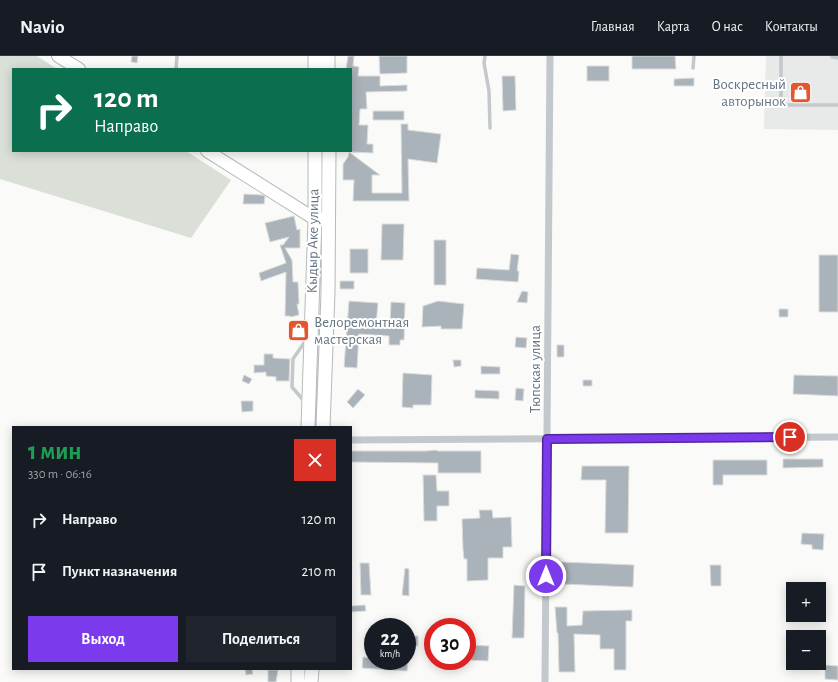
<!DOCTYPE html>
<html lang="ru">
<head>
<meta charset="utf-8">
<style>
	:root { --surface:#171b24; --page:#20242c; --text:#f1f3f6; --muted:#9ea1a6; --line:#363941; --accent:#7c3aed }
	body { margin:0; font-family:"Alegreya Sans",sans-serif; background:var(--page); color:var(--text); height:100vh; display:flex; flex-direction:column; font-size:15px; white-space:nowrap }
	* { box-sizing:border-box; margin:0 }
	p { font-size:13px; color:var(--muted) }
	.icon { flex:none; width:22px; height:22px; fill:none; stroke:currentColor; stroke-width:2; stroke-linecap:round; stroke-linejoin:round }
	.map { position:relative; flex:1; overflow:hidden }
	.sheet { position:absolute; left:12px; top:370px; width:340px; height:244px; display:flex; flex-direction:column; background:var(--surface); border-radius:0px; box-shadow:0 2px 10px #0003 }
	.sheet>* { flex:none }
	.guide { position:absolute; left:12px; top:12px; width:340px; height:84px; border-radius:0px; box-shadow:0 2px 10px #0003; background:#0b6e4f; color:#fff; overflow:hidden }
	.fabs { position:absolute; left:786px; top:526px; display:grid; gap:8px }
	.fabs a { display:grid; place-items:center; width:40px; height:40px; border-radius:0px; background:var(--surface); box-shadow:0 2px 10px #0003; font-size:20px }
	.speed { position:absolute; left:364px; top:562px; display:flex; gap:8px; font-size:20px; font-weight:700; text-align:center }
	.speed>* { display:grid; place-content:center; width:52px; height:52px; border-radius:50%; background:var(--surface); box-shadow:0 2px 10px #0003; line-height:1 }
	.speed small { font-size:10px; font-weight:400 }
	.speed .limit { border:6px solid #d22; background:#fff; color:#111 }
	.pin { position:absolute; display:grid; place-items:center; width:34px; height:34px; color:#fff; margin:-17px; border:2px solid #fff; border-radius:50%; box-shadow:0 1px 4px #0007 }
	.me { position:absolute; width:44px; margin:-22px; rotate:0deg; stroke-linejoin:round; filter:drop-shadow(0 0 3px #0008) }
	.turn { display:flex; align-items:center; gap:14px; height:84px; padding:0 16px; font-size:18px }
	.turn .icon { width:52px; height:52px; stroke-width:2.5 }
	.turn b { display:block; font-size:28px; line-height:34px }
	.round { display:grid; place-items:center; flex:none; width:42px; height:42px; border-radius:0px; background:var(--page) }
	.overview { display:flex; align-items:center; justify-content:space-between; height:68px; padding:0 16px }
	h1 { font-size:24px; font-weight:700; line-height:30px; color:#1e9e55 }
	.cta { display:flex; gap:8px; margin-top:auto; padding:8px 16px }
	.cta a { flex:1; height:46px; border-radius:0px; background:var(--accent); color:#fff; font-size:16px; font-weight:700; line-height:46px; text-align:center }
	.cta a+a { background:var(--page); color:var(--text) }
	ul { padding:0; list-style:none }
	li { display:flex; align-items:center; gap:12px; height:52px; padding:0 16px }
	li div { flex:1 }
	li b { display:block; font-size:15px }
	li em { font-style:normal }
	header { display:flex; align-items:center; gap:24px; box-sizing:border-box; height:56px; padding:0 20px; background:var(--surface); border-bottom:1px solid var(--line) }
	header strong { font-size:19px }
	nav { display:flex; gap:22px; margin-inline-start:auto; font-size:14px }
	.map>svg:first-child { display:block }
</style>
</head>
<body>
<header>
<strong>Navio</strong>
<nav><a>Главная</a><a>Карта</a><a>О нас</a><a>Контакты</a></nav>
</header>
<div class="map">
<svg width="838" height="626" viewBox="0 0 838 626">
	<rect width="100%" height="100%" fill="#fafaf8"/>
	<path fill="#e8e9e9" d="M766 0H838V74L764 73Z"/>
	<path fill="#dadfd7" d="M0 0H37L57 13H13V95H186L231 124 191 182 0 123Z"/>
	<path fill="#aab3b9" stroke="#dcdcda" d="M132 0H138L137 7 131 6Z
		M348 0H354L353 10 359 11 358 20H380V30L407 29V35L366 36 367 53H360L359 69H368L367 88H373V97L351 96V13H346Z
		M379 0H407V17L380 18Z
		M632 0H675L676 13H632Z
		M587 10H609V25H587Z
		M502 20H515L516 54 503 55Z
		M694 22V30H674V23Z
		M373 55H404V64H373Z
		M401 68H408V74L441 78 437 107 408 103 409 145H353L354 124H343V108L348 101 349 96 380 119H372V137H402Z
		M244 138 262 139 265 140 264 148H243Z
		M294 160 297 174 300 173V192H285L292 204 293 226H298L299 248H297L299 259 290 261V260H285L286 216 261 225 259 217 286 207 280 189H283L289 181 270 186 265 167Z
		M382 168H404L403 204H381Z
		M434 184H446V229H434Z
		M350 193H368V217H350Z
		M511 198 519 199 517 215H519L518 226 476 223 477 212 509 214Z
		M819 199H838V256H819Z
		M340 225H354V233H340Z
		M522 235 528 236 527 247 517 246Z
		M349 245 378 247 376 269 390 270 391 246 405 247 404 284H400V289H389V280L359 278 357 312 344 311Z
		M438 245 464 248 462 273H441V270L422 271 423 250Z
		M779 253H788V261H779Z
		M516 281 527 282 526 292 515 291Z
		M557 289H564V301H557Z
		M264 298H273V302L290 303 289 325H276V321L266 320V316L254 317V309H264Z
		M453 304H461V310L454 311Z
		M481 310 500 311V318H481Z
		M403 317 432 319 431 349H413V352L402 351Z
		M244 319 252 323 249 328 242 325Z
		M794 319 838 320V340L793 338Z
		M583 324H592V330H583Z
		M516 332 524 333 523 345 515 344Z
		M358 333 365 339 353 352 347 346Z
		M475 334 499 335V343L475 342Z
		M241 345H253V355L242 356Z
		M437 394V395H481V417H438V407L351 406V395H426Z
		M783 403H823V411L783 412Z
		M713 404H767V419H723V429H713Z
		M582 410H629L628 477H605L606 424H581Z
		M423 419H436L437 435H449V450H437V465H424Z
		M479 454H492L493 462 511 461 512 491H503V502H488V524L467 525V503H464L463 493 462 463 480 462Z
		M802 477 824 478 823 494 812 493V489L801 488Z
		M562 506 634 509 633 531 561 528Z
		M360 507H369L371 539H361Z
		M710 509H721V530H711Z
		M405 512 409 513V540L402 539Z
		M514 529 525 530 524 582H512Z
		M365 549 366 555 351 556V550Z
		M555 551H567V570L582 569 583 555 632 554V565H626V614H614V593H600V579L574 578 575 616H559L558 577H557Z
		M407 580H418V590H407Z
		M469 589 489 590 488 605 468 604Z
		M363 601 373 602V605L408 606 407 615 362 612Z
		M825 609 838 610V624L825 623Z
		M245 613H252L253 618 246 619Z
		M268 614H278L276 626H268Z"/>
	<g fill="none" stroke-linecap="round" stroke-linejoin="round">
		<defs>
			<path id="primary" d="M58 0 79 13
				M207 95 315 163H329"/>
			<path id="highway" d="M328 0V13
				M315 13V0
				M308 371 315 163V95
				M323 371 328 236 329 95
				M298 626V613
				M311 626 312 613"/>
		</defs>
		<use href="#primary" stroke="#b5babe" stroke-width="14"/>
		<use href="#highway" stroke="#b4b9bd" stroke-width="15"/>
		<path stroke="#c3c8cc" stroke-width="3.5" d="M485 0 484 7 489 35 490 72
			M781 0V49H838
			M832 0V1L838 2
			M693 12 694 0
			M176 13 177 0
			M304 345 292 331 293 303 306 284"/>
		<path stroke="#c3c8cc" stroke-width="7" d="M351 384 838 381
			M545 626 550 0"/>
		<use href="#primary" stroke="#fff" stroke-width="12"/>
		<use href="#highway" stroke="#fff" stroke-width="13"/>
	</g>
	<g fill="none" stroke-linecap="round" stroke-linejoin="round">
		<defs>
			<path id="route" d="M546 520 547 383 790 381"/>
		</defs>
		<use href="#route" stroke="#51269a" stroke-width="10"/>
		<use href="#route" stroke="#7c3aed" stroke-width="7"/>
	</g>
	<defs>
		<symbol id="shop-square" viewBox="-11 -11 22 22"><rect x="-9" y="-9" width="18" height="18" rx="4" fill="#e4572e" stroke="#fff"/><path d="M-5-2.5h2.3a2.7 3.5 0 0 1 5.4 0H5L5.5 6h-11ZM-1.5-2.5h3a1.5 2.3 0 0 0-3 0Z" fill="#fff"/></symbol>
	</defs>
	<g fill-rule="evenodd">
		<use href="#shop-square" x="788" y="24" width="25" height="25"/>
		<use href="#shop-square" x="286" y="262" width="25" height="25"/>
	</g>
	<g text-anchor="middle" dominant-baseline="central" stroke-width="4" stroke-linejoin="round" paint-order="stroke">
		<g font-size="15" fill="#657683" stroke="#fff" text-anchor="end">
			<text x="786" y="28">Воскресный<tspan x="786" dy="17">авторынок</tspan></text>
			<text x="314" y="266" text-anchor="start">Велоремонтная<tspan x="314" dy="17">мастерская</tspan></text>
		</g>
		<g font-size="15" fill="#657683" stroke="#fff">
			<text transform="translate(313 185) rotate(-89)">Кыдыр Аке улица</text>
			<text transform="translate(535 313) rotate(-90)">Тюпская улица</text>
		</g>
	</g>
</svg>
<div class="fabs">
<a>+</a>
<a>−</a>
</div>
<div class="speed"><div>22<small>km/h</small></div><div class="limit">30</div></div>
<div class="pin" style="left:790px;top:381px;background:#d93025"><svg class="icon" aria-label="arrive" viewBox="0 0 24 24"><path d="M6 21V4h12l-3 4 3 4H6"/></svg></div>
<svg class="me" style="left:546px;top:520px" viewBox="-20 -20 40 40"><circle r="17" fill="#7c3aed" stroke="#fff" stroke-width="3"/><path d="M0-11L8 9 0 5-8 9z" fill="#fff"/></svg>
<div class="guide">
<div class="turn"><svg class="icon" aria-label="right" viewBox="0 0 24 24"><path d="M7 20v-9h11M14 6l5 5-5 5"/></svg><div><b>120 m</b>Направо</div></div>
</div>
<section class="sheet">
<div class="overview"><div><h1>1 мин</h1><p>330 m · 06:16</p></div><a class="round" style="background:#d93025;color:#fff"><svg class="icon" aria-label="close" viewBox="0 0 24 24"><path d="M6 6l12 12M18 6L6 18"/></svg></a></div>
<ul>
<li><svg class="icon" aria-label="right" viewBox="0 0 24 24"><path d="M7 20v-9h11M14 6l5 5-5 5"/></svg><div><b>Направо</b></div><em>120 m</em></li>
<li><svg class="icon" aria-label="arrive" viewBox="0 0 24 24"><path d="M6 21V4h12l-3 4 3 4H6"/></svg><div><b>Пункт назначения</b></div><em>210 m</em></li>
</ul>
<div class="cta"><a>Выход</a><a>Поделиться</a></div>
</section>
</div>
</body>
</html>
